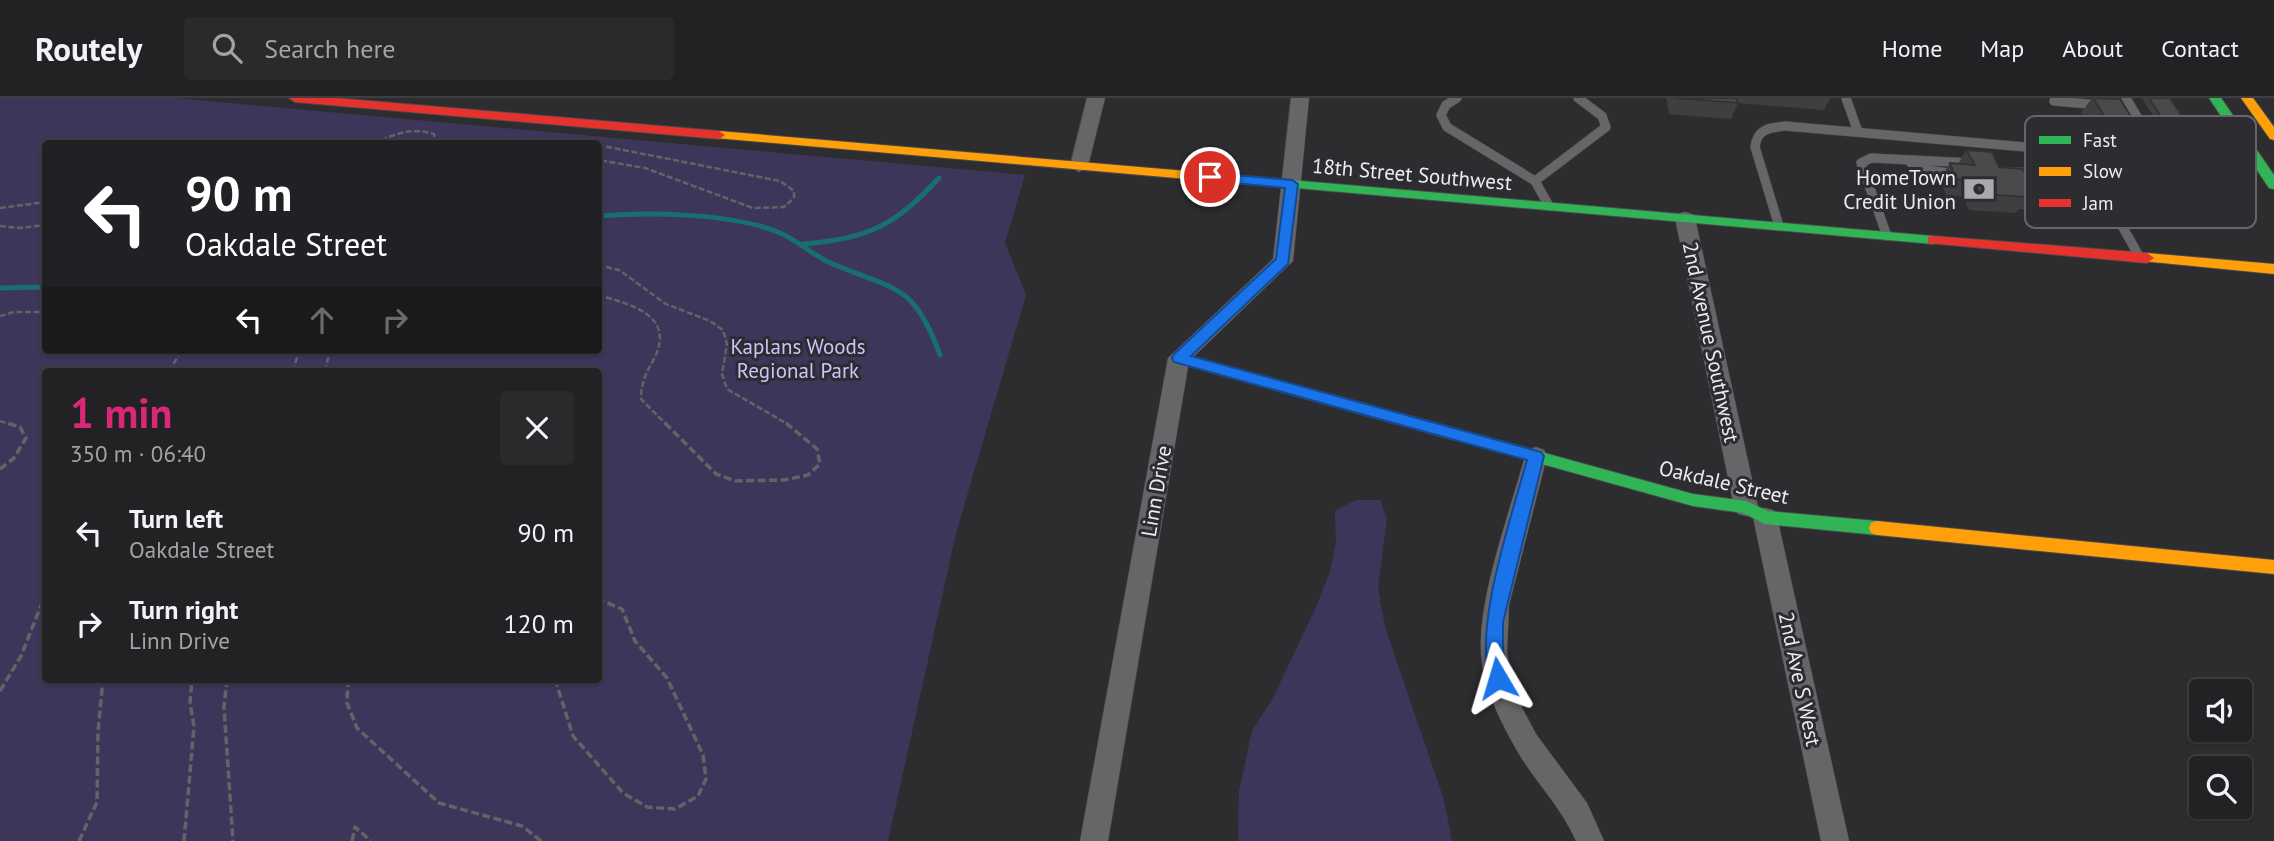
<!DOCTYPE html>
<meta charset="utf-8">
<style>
body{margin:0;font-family:"PT Sans",sans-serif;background:#2a2a2c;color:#f1f3f6;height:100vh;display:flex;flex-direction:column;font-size:26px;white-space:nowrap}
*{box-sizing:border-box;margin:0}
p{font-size:23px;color:#a2a4a6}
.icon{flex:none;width:38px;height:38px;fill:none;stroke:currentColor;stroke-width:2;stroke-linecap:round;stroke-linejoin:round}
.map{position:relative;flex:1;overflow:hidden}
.details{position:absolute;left:42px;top:270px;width:560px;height:315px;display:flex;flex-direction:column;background:#222224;border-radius:7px;box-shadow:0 2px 5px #0004,0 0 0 2px #3f3f41}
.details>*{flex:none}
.top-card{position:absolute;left:42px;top:42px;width:560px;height:214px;border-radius:7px;box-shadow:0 2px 5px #0004,0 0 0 2px #3f3f41;background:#202124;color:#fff;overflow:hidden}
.tools{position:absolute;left:2189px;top:581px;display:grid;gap:14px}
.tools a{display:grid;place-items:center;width:63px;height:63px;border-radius:7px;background:#222224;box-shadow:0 2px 5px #0004,0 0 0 2px #3f3f41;font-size:35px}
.pin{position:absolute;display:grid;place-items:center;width:60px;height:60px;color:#fff;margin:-30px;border:4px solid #fff;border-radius:50%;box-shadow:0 2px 7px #0007}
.me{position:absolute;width:77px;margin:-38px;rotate:353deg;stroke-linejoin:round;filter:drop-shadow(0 0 5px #0008)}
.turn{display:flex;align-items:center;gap:24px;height:147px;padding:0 28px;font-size:32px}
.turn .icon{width:91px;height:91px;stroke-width:2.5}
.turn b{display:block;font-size:49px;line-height:60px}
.lanes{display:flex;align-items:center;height:66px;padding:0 28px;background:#0003;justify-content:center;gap:35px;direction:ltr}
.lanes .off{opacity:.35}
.round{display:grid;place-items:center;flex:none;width:74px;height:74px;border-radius:7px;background:#2a2a2c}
.overview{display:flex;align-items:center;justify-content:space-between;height:119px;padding:0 28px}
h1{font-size:42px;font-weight:800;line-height:52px;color:#db2777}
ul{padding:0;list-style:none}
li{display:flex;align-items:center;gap:21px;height:91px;padding:0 28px}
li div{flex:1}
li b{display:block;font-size:26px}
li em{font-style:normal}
header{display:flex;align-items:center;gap:42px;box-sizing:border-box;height:98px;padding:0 35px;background:#222224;border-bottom:2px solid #3f3f41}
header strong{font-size:33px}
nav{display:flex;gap:38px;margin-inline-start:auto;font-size:24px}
.search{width:490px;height:63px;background:#2a2a2c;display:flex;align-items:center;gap:18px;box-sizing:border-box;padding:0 24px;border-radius:7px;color:#a2a4a6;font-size:26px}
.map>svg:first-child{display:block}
.green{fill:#3e365a;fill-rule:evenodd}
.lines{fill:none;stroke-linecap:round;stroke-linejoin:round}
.stream{stroke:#176f70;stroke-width:5}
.lane-casing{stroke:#49494b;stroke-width:10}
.street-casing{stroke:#49494b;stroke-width:1}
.fast-casing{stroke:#49494b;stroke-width:2}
.slow-casing{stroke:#49494b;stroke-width:2}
.jam-casing{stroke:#49494b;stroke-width:2}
.path-far1{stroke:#636365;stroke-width:2.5;stroke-dasharray:6 2.5;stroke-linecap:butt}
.path{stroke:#636365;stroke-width:3.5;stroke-dasharray:8 3.5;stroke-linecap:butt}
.lane{stroke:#666568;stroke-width:9}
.street{fill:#666568;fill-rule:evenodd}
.fast{fill:#30b455;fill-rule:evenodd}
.slow{fill:#ff9f0a;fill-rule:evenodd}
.jam{fill:#e5322d;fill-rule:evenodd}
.wall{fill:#403f40}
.building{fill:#4a494b;stroke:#343334;stroke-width:2}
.route{fill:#1a73e8;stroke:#114b97;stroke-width:2}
.labels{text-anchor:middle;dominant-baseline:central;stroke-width:6;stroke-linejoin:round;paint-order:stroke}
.street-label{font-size:21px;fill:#edecf0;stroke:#2c2c31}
.poi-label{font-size:21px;fill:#edecf0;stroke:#2c2c31;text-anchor:end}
.park-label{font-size:21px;fill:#cec3fc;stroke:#2c2c31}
.key{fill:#2c2c31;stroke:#66666a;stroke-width:2}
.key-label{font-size:19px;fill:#edecf0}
</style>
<header>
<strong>Routely</strong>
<div class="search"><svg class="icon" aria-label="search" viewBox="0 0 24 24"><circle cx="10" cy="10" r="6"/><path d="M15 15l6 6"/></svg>Search here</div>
<nav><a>Home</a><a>Map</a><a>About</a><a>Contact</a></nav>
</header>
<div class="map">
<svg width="2274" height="743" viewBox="0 0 2274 743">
<rect width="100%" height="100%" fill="#2d2d30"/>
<!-- green -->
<g class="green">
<path d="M0 0H174L1025 77 1005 145 1026 197 956 435 888 743H0ZM46 46H598V252H46ZM598 273V581H46V273Z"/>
<path d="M1356 402H1380L1387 420 1378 491 1385 529 1444 702 1452 743H1238L1239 693 1252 633 1273 600 1316 509 1330 474 1336 443 1335 413Z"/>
</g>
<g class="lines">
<!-- stream -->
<g class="stream">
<path d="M425 46 427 44"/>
<path d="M598 118C649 114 730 115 778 134 798 142 813 158 833 166 896 193 914 185 940 257"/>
<path d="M804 146C870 140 894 128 939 80"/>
<path d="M0 190 46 189"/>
</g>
<defs>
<g id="lane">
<path d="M1457 0 1446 7 1441 17 1447 29 1535 83 1549 108"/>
<path d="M1846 0 1858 34"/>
<path d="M2054 3 2100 7"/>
<path d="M2081 54 2140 160"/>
<path d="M1911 65 1934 73 1957 76"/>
<path d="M2013 74 2094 77"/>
<path d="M1535 83 1606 29 1602 18 1578 0"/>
<path d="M1779 128 1755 49C1757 31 1769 30 1785 28L2162 61 2126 0"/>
<path d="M1887 138 1861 65 1871 60 1973 65"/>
</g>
<g id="street">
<path d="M1087 0H1105L1088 68 1079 74 1070 68Z"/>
<path d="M1291 0H1309L1293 163 1189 263 1108 743H1080L1168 260 1273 161Z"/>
<path d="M1685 114 1692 116 1695 120 1758 409 1754 416 1746 418 1738 416 1734 409 1675 120 1678 116Z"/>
<path d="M1536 349 1544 352 1547 358 1509 507 1507 554 1511 580 1521 608 1536 636 1587 705 1604 743H1576C1561 708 1533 682 1515 649 1499 620 1483 589 1481 555 1478 499 1510 414 1525 358L1528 352Z"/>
<path d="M1765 410 1773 412 1777 419 1849 743H1821L1753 419 1757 412Z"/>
</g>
<g id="fast">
<path d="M2209 0H2221L2274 77V91L2269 90Z"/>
<path d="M1245 78 1933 138 1940 142 1933 146 1240 85 1239 82Z"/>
<path d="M1454 330 1693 396 1746 403 1768 413 1877 423 1883 425 1885 430 1883 435 1877 437 1765 426 1743 415 1693 408 1449 340 1446 336 1449 332Z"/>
</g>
<g id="slow">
<path d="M2241 0H2253L2274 29V42L2270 41Z"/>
<path d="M719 33 1245 78 1251 82 1245 86 715 40 713 37Z"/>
<path d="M2147 155 2274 166V176L2142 163 2140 160 2142 157Z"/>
<path d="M1179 255 1454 330 1462 336 1454 342 1174 264 1172 260 1174 256Z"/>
<path d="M1877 423 2274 462V476L1877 437 1871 435 1869 430 1871 425Z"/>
</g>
<g id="jam">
<path d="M289 0H336L719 33 725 37 719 41 295 4Z"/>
<path d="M1933 138 2147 155 2154 160 2147 165 1928 145V139Z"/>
</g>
</defs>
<!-- lane casing -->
<use href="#lane" class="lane-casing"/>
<!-- street casing -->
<use href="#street" class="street-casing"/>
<!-- fast casing -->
<use href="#fast" class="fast-casing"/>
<!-- slow casing -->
<use href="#slow" class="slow-casing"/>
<!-- jam casing -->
<use href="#jam" class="jam-casing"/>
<!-- path-far1 -->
<g class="path-far1">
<path d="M374 46C393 36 412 29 434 36L437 46"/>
<path d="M598 47 780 83 794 93V100L784 109 753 110 645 70 598 62"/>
<path d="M0 110 46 104"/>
<path d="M0 128 19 130 46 127"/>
<path d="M598 167 619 172 666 206 710 223 723 232 727 246 722 276 727 291 789 327"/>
<path d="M598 197C629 206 675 216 655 259 647 274 641 283 641 301L667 327"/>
<path d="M0 218 14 214H46"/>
<path d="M169 273 182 252"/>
<path d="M293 273 299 252"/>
<path d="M325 273 330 252"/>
<path d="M0 323 12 327"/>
</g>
<!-- path -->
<g class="path">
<path d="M665 325 716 376 735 383 784 382 808 377 820 366 817 351 786 325"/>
<path d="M0 371 14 360 26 340 20 329 7 325"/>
<path d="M227 581 224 609 233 743"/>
<path d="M348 581 347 605 357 630 439 705 522 728 541 743"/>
<path d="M555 581 573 638 623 695 647 709 675 711 698 698 706 681 703 657 667 580 635 543 622 511 598 501"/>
<path d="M0 593 21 558 46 495"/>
<path d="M79 743 97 704 98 634 103 581"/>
<path d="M184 743 194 628 190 605 192 581"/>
<path d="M352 743 355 729 371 743"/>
</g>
<!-- lane -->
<use href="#lane" class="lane"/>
<!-- street -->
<use href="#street" class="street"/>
<!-- fast -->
<use href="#fast" class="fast"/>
<!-- slow -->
<use href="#slow" class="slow"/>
<!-- jam -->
<use href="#jam" class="jam"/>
</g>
<!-- wall -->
<g class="wall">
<path d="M1666 0H1830L1824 12 1738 5 1731 21 1669 16Z"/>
<path d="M2092 0H2105L2140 33 2127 49 2100 47 2081 15Z"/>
<path d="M2142 0H2170L2208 58 2204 64 2181 62Z"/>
<path d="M1966 52 1999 69 2027 78 2043 96 2032 112 2019 111 2016 115 1969 112 1963 99 1946 97 1940 81 1950 65 1958 66Z"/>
</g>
<!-- building -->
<g class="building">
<path d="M1675 0H1736L1738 5Z"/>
<path d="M2093 0 2120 1 2140 33 2112 31Z"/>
<path d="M2149 0H2170L2208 58 2186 57Z"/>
<path d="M1966 52 1992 54 1999 69 2023 71 2027 78H2034L2043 96 2026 95 2027 99 1980 96 1973 83 1956 81 1950 65 1975 67Z"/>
</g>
<!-- route -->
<path class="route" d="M1210 75 1292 82 1298 86 1288 166 1191 258 1541 354 1544 358 1503 524V554L1507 580 1505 585 1498 588 1492 585C1470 538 1513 414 1527 362L1174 264 1172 260 1174 256 1276 161 1285 90 1205 82 1204 79Z"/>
<!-- icons -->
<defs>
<symbol id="bank-bare" viewBox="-9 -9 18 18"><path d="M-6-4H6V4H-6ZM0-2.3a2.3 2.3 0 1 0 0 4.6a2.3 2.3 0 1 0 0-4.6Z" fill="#aaa9ad" stroke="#2c2c31" stroke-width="2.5" paint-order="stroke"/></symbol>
</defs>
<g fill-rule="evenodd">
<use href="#bank-bare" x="1957" y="69" width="44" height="44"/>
</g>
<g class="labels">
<!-- street labels -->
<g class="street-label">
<text transform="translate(1412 76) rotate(5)">18th Street Southwest</text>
<text transform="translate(1711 244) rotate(78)">2nd Avenue Southwest</text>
<text transform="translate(1724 384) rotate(13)">Oakdale Street</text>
<text transform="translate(1156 393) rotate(-80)">Linn Drive</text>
<text transform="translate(1800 581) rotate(78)">2nd Ave S West</text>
</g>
<!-- poi labels -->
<g class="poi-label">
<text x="1956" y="79">HomeTown<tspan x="1956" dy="24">Credit Union</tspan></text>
</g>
<!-- park labels -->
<g class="park-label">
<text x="798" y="248">Kaplans Woods<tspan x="798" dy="24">Regional Park</tspan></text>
</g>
</g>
<!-- legend -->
<rect x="2025" y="18" width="231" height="112" rx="10" class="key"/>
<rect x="2039" y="38" width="32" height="8" fill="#30b455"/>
<rect x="2039" y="69" width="32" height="9" fill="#ff9f0a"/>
<rect x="2039" y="101" width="32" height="8" fill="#e5322d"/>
<g class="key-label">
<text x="2083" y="49">Fast</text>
<text x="2083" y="80">Slow</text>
<text x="2083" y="112">Jam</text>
</g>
</svg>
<div class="tools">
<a><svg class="icon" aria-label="sound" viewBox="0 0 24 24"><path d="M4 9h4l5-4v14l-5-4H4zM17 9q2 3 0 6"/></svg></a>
<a><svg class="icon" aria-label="search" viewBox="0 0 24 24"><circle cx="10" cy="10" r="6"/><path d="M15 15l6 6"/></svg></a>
</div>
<div class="pin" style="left:1210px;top:79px;background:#d93025"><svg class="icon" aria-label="arrive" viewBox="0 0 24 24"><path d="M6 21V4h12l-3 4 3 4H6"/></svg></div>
<svg class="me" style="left:1498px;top:580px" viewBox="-20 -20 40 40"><path d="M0-17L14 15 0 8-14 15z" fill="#1a73e8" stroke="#fff" stroke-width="4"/></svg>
<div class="top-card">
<div class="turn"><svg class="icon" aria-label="left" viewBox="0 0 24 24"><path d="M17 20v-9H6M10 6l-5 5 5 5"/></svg><div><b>90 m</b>Oakdale Street</div></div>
<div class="lanes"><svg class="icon" aria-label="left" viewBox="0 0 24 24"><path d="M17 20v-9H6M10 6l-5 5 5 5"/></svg><svg class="icon off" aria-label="ahead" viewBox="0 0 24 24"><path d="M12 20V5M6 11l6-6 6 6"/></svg><svg class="icon off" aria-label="right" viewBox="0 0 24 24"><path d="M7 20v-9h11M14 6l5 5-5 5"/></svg></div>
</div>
<section class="details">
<div class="overview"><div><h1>1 min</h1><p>350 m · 06:40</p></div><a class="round"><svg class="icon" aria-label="close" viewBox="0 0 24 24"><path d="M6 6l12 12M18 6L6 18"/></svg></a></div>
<ul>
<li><svg class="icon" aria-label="left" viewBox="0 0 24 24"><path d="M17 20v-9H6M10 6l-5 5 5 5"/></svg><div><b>Turn left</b><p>Oakdale Street</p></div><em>90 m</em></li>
<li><svg class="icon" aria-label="right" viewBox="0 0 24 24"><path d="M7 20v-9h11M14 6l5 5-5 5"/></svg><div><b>Turn right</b><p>Linn Drive</p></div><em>120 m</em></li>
</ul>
</section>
</div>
